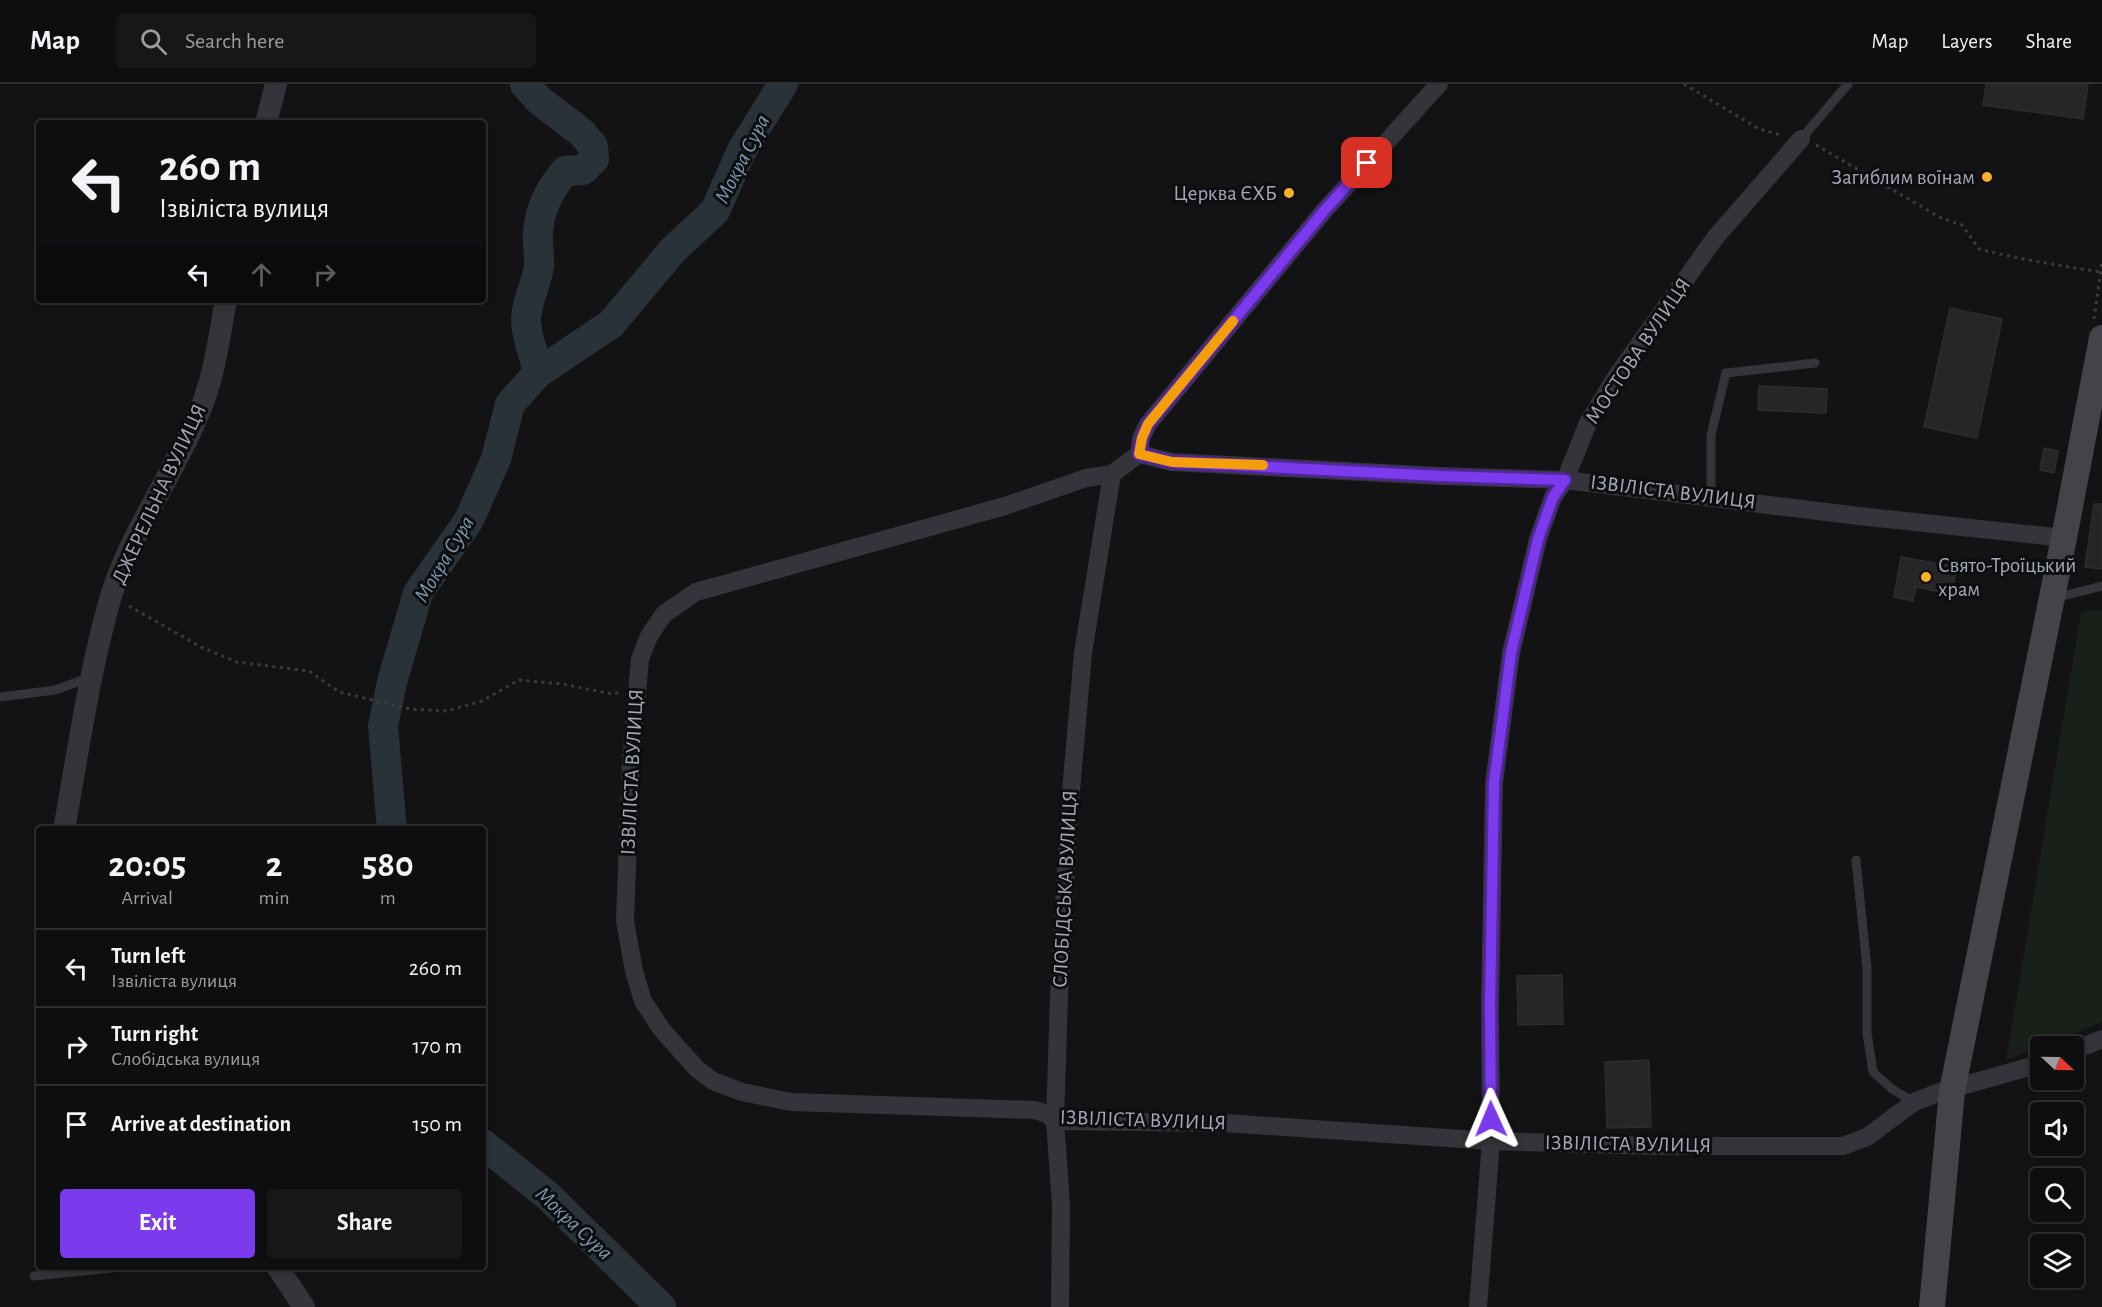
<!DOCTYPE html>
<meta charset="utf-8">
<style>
body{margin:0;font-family:"Alegreya Sans",sans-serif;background:#171719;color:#f1f3f6;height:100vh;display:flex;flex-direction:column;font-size:22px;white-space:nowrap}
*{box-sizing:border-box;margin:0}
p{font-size:20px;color:#9b9c9f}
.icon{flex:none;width:33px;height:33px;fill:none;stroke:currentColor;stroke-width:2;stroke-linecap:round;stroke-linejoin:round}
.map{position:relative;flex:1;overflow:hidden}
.details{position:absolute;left:36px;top:742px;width:450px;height:444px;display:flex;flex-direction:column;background:#0e0e10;border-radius:6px;box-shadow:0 3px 9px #0003,0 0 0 2px #2e2e30}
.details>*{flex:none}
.hud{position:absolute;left:36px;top:36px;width:450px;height:183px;border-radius:6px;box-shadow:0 3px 9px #0003,0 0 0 2px #2e2e30;background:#0e0e10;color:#f1f3f6;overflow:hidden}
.needle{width:39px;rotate:112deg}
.fabs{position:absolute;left:2030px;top:952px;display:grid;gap:12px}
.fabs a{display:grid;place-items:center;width:54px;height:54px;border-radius:6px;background:#0e0e10;box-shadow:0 3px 9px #0003,0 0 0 2px #2e2e30;font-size:30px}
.pin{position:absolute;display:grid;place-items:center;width:51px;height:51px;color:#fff;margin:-26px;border-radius:12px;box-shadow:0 3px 9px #0006}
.me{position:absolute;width:66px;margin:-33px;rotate:359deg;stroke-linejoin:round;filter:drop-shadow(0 0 4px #0008)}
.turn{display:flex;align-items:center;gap:21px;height:126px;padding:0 24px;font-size:27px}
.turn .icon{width:78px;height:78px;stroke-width:2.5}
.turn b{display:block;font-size:42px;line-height:51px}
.lanes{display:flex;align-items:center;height:57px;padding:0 24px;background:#0003;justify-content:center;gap:30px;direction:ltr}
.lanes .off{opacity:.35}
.eta{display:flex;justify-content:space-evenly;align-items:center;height:102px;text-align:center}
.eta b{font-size:36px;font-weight:700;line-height:42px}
.primary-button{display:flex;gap:12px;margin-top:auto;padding:12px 24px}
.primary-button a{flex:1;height:69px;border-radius:6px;background:#7c3aed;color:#fff;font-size:24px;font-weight:700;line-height:69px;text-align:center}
.primary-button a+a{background:#171719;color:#f1f3f6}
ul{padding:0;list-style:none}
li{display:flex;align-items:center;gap:18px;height:78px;padding:0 24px;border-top:2px solid #2e2e30}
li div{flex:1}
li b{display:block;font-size:22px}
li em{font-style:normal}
header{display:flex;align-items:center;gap:36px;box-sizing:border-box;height:84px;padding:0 30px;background:#0e0e10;border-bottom:2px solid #2e2e30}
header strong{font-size:28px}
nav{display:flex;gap:33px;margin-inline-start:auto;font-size:21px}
.search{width:420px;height:54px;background:#171719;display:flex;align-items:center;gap:15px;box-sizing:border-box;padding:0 21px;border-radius:6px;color:#9b9c9f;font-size:22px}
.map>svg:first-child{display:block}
.green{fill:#19201a}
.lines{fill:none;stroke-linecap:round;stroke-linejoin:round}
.river{stroke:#293239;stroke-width:30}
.building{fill:#262629;stroke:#2d2d31;stroke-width:1.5}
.path{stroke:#3a3c41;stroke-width:3;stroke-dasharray:3 4.5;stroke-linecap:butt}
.service{stroke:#34353a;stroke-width:9}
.minor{stroke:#34353a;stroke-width:18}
.tertiary{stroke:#34353a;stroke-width:22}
.secondary{stroke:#42444a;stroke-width:26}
.route-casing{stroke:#51269a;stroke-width:15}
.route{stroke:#7c3aed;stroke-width:10}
.slow{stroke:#f59e0b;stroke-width:10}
.poi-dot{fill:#f8b027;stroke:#0e0e10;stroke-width:2}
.labels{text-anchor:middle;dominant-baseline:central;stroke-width:6;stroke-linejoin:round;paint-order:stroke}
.poi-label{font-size:21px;fill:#a4a9b6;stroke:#0e0e10;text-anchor:end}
.street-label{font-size:21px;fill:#a4a9b6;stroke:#0e0e10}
.water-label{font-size:22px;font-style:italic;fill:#7998b2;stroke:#0e0e10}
</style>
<header>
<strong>Map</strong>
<div class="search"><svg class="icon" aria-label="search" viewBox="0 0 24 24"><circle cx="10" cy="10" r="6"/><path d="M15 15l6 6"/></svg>Search here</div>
<nav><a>Map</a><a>Layers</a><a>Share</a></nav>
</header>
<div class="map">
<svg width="2102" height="1223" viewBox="0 0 2102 1223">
<rect width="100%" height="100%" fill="#131315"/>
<!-- green -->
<path class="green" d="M2102 526V938L2006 976 2081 528Z"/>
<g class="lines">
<!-- river -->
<g class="river">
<path d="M525 0 539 16 582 49 593 62 594 75 583 86 565 87C550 105 539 125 538 149 537 160 540 171 539 182 537 200 526 217 526 236 526 254 535 271 538 289"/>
<path d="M392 746 383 642 392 598 418 509 469 436 496 375 510 320 538 289 611 240 673 166 715 127 742 66 783 0"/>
<path d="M483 1060 548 1112 661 1223"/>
</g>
</g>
<!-- building -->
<g class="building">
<path d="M1986 0H2088L2083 35 1983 21Z"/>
<path d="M1950 224 2002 235 1977 354 1924 343Z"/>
<path d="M1759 302 1827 305 1826 329 1758 326Z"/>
<path d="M2044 364 2058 367 2054 389 2040 386Z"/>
<path d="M2094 420H2102V485L2085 483Z"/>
<path d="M1901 473 1957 483 1951 510 1916 503 1913 517 1894 513Z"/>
<path d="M1562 891 1563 940 1518 941 1517 892Z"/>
<path d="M1649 976 1651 1043 1607 1044 1605 978Z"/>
</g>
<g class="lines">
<!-- path -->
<g class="path">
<path d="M1684 0 1759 45 1781 51"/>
<path d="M1816 61 1941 134 1962 141 1979 165C2019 175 2060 182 2101 188"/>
<path d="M2094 235 2102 177"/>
<path d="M129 522 201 563 237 578 309 587 339 608 411 625 447 627 482 617 519 596 562 600 612 610 622 608"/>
</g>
<!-- service -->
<g class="service">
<path d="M1801 55 1848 0"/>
<path d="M1711 412V351L1726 289 1815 279"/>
<path d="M2055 514 2102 502"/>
<path d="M0 613 55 606 88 594"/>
<path d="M1856 776 1867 884V949L1873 988 1892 1005 1914 1018"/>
<path d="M34 1192 112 1184"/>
</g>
<!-- minor -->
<g class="minor">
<path d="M1139 370 1141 354 1148 340 1324 127 1439 0"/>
<path d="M2073 967 2102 955"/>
<path d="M2040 980 1940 1008 1914 1018 1867 1053 1843 1062H1653L1491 1057 1225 1039 1055 1037 1047 1030 1035 1026 791 1018 742 1008 713 997 697 985 662 946 643 917 634 887 625 837 631 675 640 575 649 552 664 530 696 508 1005 422 1086 394 1112 390 1139 370 1172 378 1440 392 1565 396 1859 432 2064 454"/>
<path d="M1060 1223 1061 1121 1055 1037 1059 912 1069 730 1083 569 1112 390"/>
<path d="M1478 1223 1491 1057 1490 922 1494 699 1511 569 1538 455 1553 413 1565 396 1588 339 1616 293 1715 154 1801 55"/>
</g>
<!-- tertiary -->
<g class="tertiary">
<path d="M266 39 276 0"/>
<path d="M64 746C78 668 89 588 111 512 131 448 172 393 198 331 214 296 219 254 226 216"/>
<path d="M278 1184 304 1223"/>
</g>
<!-- secondary -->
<path class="secondary" d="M1932 1223 1952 1007 2064 454 2102 254"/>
</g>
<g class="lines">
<defs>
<path id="route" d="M1367 79 1324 127 1148 340 1142 354 1139 370 1172 378 1440 392 1565 396 1553 413 1538 455 1511 569 1494 699 1490 922 1491 1035"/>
</defs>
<!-- route casing -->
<use href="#route" class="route-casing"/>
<!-- route -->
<use href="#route" class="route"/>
<!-- slow -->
<path class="slow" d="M1233 237 1148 340 1142 354 1139 370 1172 378 1263 381"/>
</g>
<!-- markers -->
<g class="poi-dot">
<circle cx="1987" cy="93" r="6"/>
<circle cx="1289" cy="109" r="6"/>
<circle cx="1926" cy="493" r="6"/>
</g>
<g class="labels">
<!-- poi labels -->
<g class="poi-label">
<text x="1975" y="93">Загиблим воїнам</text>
<text x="1277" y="109">Церква ЄХБ</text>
<text x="1938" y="481" text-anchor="start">Свято-Троїцький<tspan x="1938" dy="24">храм</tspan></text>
</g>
<!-- street labels -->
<g class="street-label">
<text transform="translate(1638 267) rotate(-56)">МОСТОВА ВУЛИЦЯ</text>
<text transform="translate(1673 408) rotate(7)">ІЗВІЛІСТА ВУЛИЦЯ</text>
<text transform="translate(159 410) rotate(-65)">ДЖЕРЕЛЬНА ВУЛИЦЯ</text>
<text transform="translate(632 688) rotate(-87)">ІЗВІЛІСТА ВУЛИЦЯ</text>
<text transform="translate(1065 805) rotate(-87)">СЛОБІДСЬКА ВУЛИЦЯ</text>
<text transform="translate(1143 1036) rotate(2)">ІЗВІЛІСТА ВУЛИЦЯ</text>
<text transform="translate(1628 1060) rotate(1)">ІЗВІЛІСТА ВУЛИЦЯ</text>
</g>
<!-- water labels -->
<g class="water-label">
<text transform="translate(742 75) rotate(-63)">Мокра Сура</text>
<text transform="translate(444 475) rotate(-59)">Мокра Сура</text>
<text transform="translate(574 1139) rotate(43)">Мокра Сура</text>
</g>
</g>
</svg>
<div class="fabs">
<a><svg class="needle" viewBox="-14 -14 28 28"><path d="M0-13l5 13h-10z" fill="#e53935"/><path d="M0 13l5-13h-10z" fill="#9b9c9f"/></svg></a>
<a><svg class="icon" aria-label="sound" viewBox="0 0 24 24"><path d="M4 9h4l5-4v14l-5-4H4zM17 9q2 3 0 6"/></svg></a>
<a><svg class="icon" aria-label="search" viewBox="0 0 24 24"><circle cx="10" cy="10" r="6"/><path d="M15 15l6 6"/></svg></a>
<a><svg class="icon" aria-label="layers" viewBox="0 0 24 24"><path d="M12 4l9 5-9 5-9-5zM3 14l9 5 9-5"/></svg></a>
</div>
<div class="pin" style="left:1367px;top:79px;background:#d93025"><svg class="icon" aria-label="arrive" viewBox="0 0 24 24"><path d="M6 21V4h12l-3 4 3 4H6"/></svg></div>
<svg class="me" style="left:1491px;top:1035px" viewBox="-20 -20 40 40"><path d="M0-17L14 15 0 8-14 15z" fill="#7c3aed" stroke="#fff" stroke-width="4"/></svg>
<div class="hud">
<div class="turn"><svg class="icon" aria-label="left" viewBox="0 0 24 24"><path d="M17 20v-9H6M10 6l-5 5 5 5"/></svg><div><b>260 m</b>Ізвіліста вулиця</div></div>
<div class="lanes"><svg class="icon" aria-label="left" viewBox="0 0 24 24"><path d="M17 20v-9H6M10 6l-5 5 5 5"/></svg><svg class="icon off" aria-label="ahead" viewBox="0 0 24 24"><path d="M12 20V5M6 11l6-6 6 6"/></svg><svg class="icon off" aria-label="right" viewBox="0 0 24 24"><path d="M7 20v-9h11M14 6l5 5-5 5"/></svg></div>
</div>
<section class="details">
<div class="eta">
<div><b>20:05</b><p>Arrival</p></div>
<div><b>2</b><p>min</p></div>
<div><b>580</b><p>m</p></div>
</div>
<ul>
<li><svg class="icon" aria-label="left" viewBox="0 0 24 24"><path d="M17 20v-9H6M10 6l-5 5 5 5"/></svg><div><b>Turn left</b><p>Ізвіліста вулиця</p></div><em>260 m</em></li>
<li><svg class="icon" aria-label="right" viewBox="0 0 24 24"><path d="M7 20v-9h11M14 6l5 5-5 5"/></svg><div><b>Turn right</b><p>Слобідська вулиця</p></div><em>170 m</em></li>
<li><svg class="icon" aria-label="arrive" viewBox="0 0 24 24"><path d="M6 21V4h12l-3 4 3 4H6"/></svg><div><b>Arrive at destination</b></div><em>150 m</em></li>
</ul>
<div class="primary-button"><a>Exit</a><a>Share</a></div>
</section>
</div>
